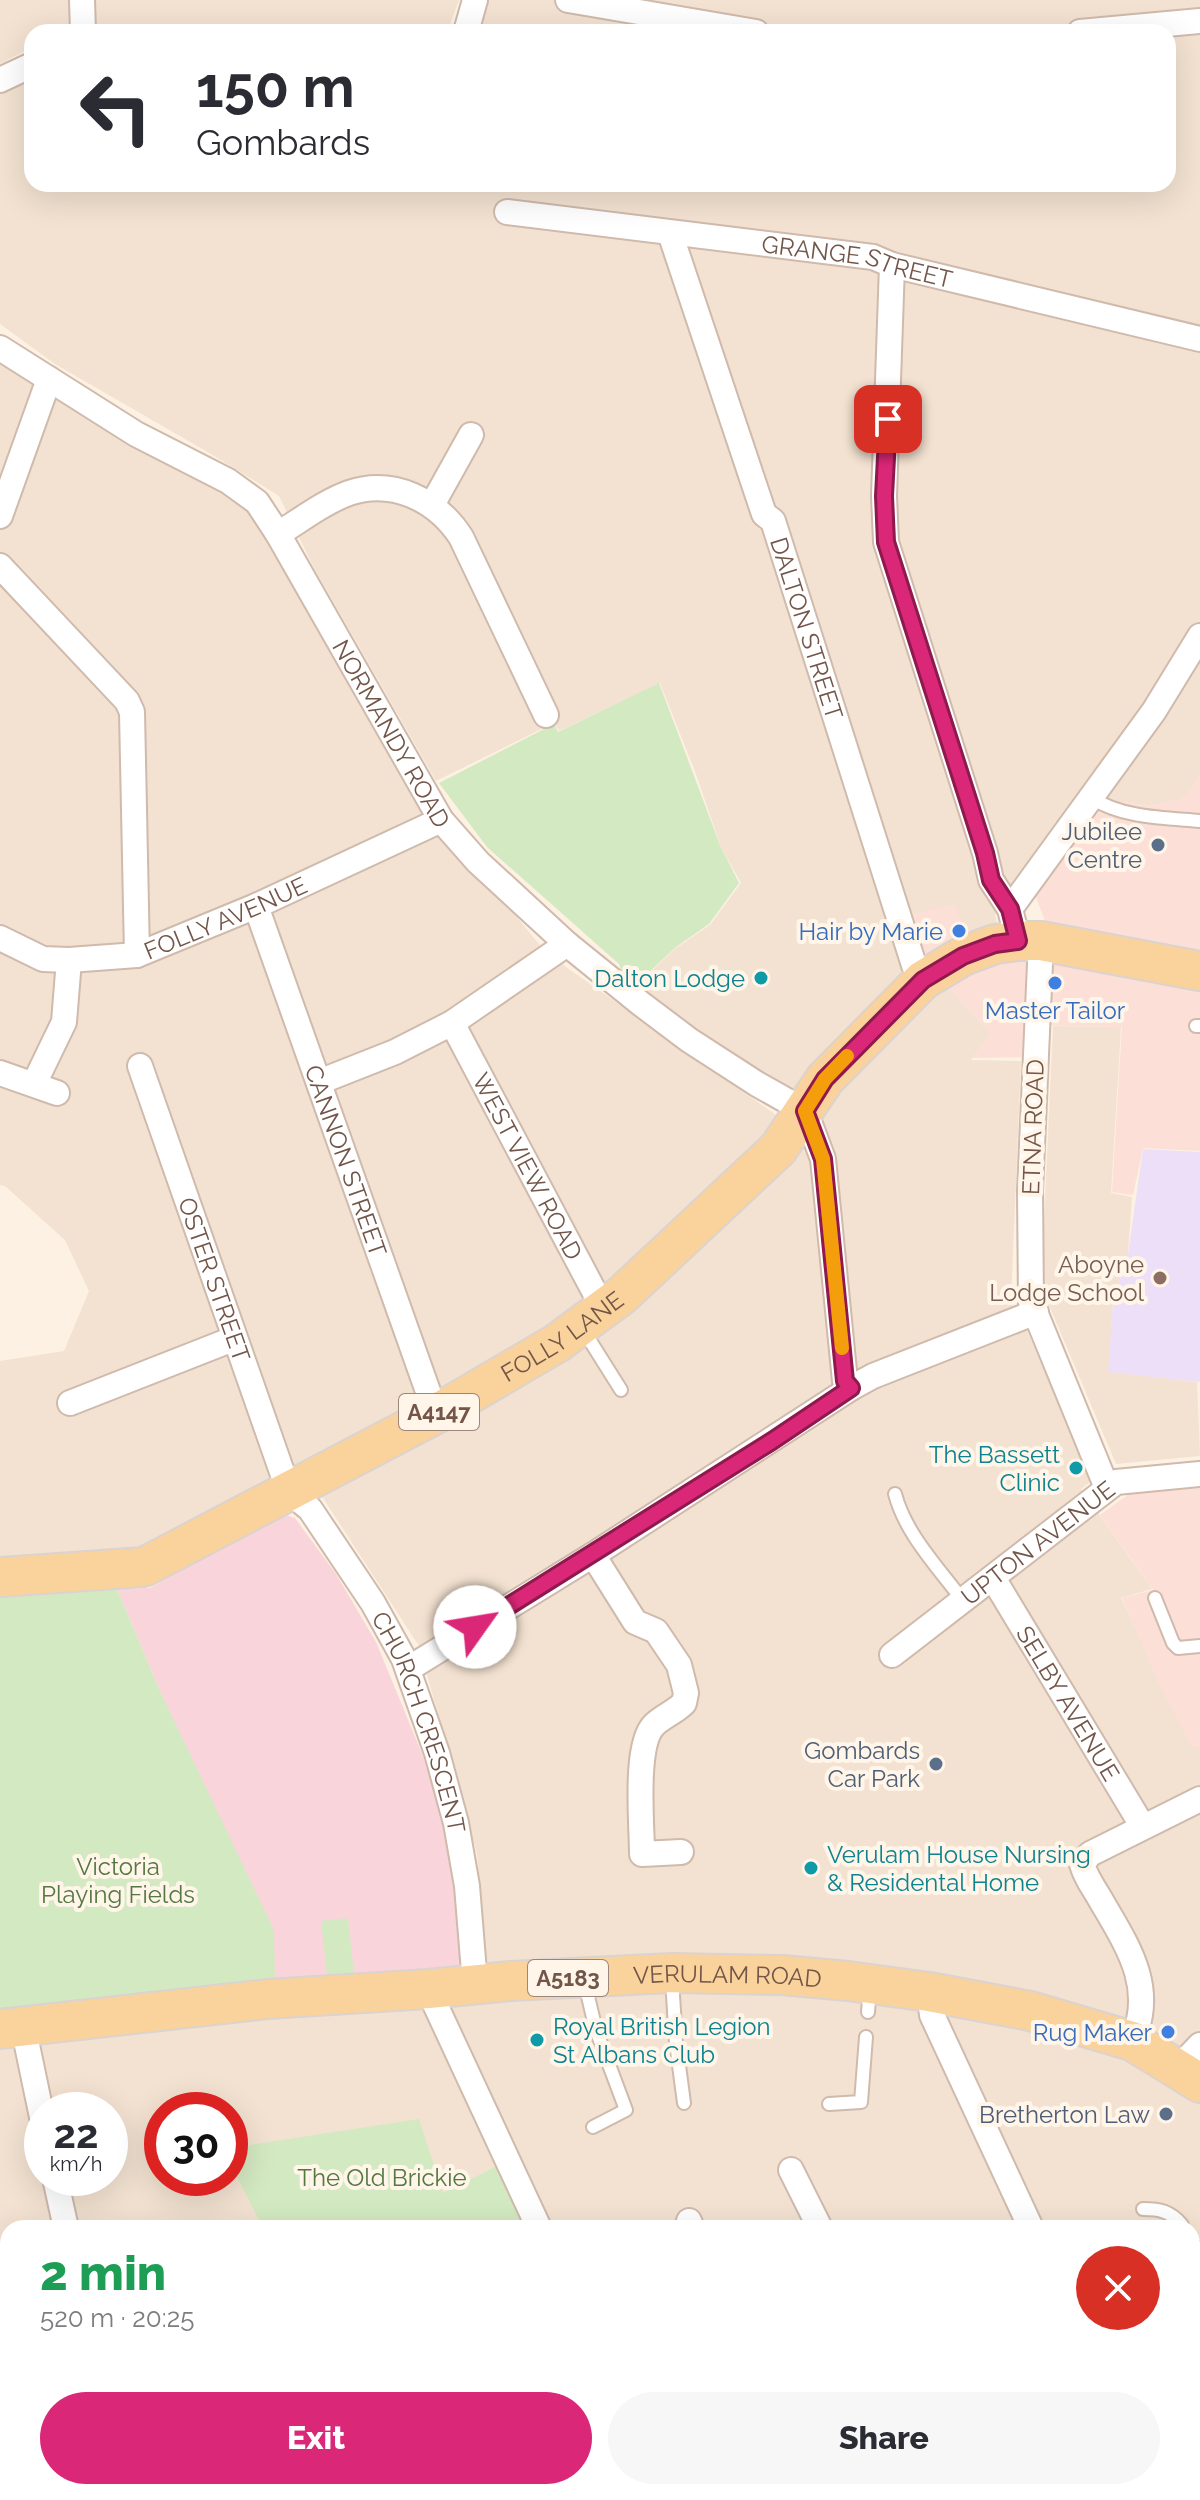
<!DOCTYPE html>
<meta charset="utf-8">
<style>
body{margin:0;font-family:Raleway,sans-serif;background:#f7f7f7;color:#2b2b33;height:100vh;display:flex;flex-direction:column;font-size:30px;white-space:nowrap}
*{box-sizing:border-box;margin:0}
p{font-size:26px;color:#7c7c81}
.icon{flex:none;width:44px;height:44px;fill:none;stroke:currentColor;stroke-width:2;stroke-linecap:round;stroke-linejoin:round}
.map{position:relative;flex:1;overflow:hidden}
.panel{position:absolute;left:0px;top:2220px;width:1200px;height:280px;display:flex;flex-direction:column;background:#fff;border-radius:24px 24px 0 0;box-shadow:0 8px 32px #0002}
.panel>*{flex:none}
.top-card{position:absolute;left:24px;top:24px;width:1152px;height:168px;border-radius:24px;box-shadow:0 8px 32px #0002;background:#fff;color:#2b2b33;overflow:hidden}
.speed{position:absolute;left:24px;top:2092px;display:flex;gap:16px;font-size:40px;font-weight:700;text-align:center}
.speed>*{display:grid;place-content:center;width:104px;height:104px;border-radius:50%;background:#fff;box-shadow:0 8px 32px #0002;line-height:1}
.speed small{font-size:20px;font-weight:400}
.speed .limit{border:12px solid #d22;background:#fff;color:#111}
.pin{position:absolute;display:grid;place-items:center;width:68px;height:68px;color:#fff;margin:-34px;border-radius:16px;box-shadow:0 4px 12px #0006}
.me{position:absolute;width:88px;margin:-44px;rotate:58deg;stroke-linejoin:round;filter:drop-shadow(0 0 6px #0008)}
.turn{display:flex;align-items:center;gap:28px;height:168px;padding:0 40px;font-size:36px}
.turn .icon{width:104px;height:104px;stroke-width:2.5}
.turn b{display:block;font-size:56px;line-height:68px}
.round{display:grid;place-items:center;flex:none;width:84px;height:84px;border-radius:42px;background:#f7f7f7}
.overview{display:flex;align-items:center;justify-content:space-between;height:136px;padding:0 40px}
h1{font-size:48px;font-weight:800;line-height:60px;color:#1e9e55}
.primary-button{display:flex;gap:16px;margin-top:auto;padding:16px 40px}
.primary-button a{flex:1;height:92px;border-radius:48px;background:#db2777;color:#fff;font-size:32px;font-weight:800;line-height:92px;text-align:center}
.primary-button a+a{background:#f7f7f7;color:#2b2b33}
.map>svg:first-child{display:block}
.residential{fill:#f3e2d1;fill-rule:evenodd}
.commercial{fill:#fcdfd6}
.education{fill:#eedff8}
.medical{fill:#f9d5db}
.green{fill:#d3e9c1}
.lines{fill:none;stroke-linecap:round;stroke-linejoin:round}
.service-casing{stroke:#cfbaac;stroke-width:16}
.minor-casing{stroke:#cfbaac;stroke-width:28}
.primary-casing{stroke:#dbd3d0;stroke-width:42}
.service{stroke:#fff;stroke-width:12}
.minor{stroke:#fff;stroke-width:24}
.primary{stroke:#fad29b;stroke-width:38}
.route-casing{stroke:#8e194d;stroke-width:20}
.route{stroke:#db2777;stroke-width:14}
.slow{stroke:#f59e0b;stroke-width:14}
.service-dot{fill:#5c6f8a;stroke:#fff5e8;stroke-width:3}
.shop-dot{fill:#3f7fe0;stroke:#fff5e8;stroke-width:3}
.culture-dot{fill:#0f9aa8;stroke:#fff5e8;stroke-width:3}
.education-dot{fill:#8d6e63;stroke:#fff5e8;stroke-width:3}
.labels{text-anchor:middle;dominant-baseline:central;stroke-width:8;stroke-linejoin:round;paint-order:stroke}
.shield{fill:#fff5e8;stroke:#9d8679;stroke-width:2}
.shield-label{font-size:22px;font-weight:bold;fill:#735649}
.street-label{font-size:24px;fill:#735649;stroke:#fff5e8}
.service-label{font-size:24px;fill:#4e5e75;stroke:#fff5e8;text-anchor:end}
.shop-label{font-size:24px;fill:#366cbe;stroke:#fff5e8;text-anchor:end}
.culture-label{font-size:24px;fill:#0d838f;stroke:#fff5e8;text-anchor:end}
.education-label{font-size:24px;fill:#785e54;stroke:#fff5e8;text-anchor:end}
.park-label{font-size:24px;fill:#547842;stroke:#fff5e8}
</style>
<div class="map">
<svg width="1200" height="2500" viewBox="0 0 1200 2500">
<rect width="100%" height="100%" fill="#fcf1e2"/>
<!-- residential -->
<g class="residential">
<path d="M0 0H459L448 30 444 32H96L64 30 32 32V47L0 64Z"/>
<path d="M473 0H1200V774L1190 792 1178 800 1149 806 1118 801 1104 797 1089 786 995 915 999 930 911 978 795 1109 630 991 676 948 710 925 741 883 721 847 696 774 660 683 559 731 554 723 436 781 314 568 279 496 211 454 55 364 0 324V88L32 68V184H1168V32H465Z"/>
<path d="M0 356 192 470 255 513 438 820 538 943 566 967 779 1117 759 1148 615 1295 143 1565 0 1573V1361L64 1351 89 1291 65 1240 5 1186 0 1185Z"/>
<path d="M944 982 990 1033 971 1060 1021 1061 1011 1301 1028 1333 1082 1456 1090 1482 1081 1489 1152 1589 1121 1598 1192 1747 1200 1745V2068L1148 2037 585 1959 486 1963 477 1854 419 1646 319 1492 445 1419 833 1099 895 1031Z"/>
<path d="M1053 1026 1121 1027 1111 1193 1132 1197 1128 1254 1113 1301 1109 1371 1197 1382 1200 1456 1116 1464 1041 1286Z"/>
<path d="M593 1982 919 2002 1129 2052 1200 2099V2500H0V2035ZM42 2110H110V2178H42ZM162 2110H230V2178H162ZM8 2228H1192V2492H8Z"/>
</g>
<!-- commercial -->
<g class="commercial">
<path d="M1200 774V957L1047 926 1035 895 1104 797 1118 801 1149 806 1178 800 1190 792Z"/>
<path d="M955 904 969 943 924 961 908 915Z"/>
<path d="M1001 954 1200 975V1151L1143 1148 1133 1195 1112 1192 1122 1027 1030 1025 1028 1057 972 1058 990 1033 944 982Z"/>
<path d="M1200 1488V1745L1192 1748 1157 1680 1122 1598 1153 1590 1100 1515 1129 1494Z"/>
</g>
<!-- education -->
<path class="education" d="M1143 1149 1200 1152V1382L1108 1372 1113 1301 1128 1254Z"/>
<!-- medical -->
<path class="medical" d="M283 1514 295 1518 336 1574 376 1642 430 1773 444 1811 454 1869 462 1967 275 1981 160 1691 117 1589 150 1588Z"/>
<!-- green -->
<g class="green">
<path d="M659 683 720 845 739 883 709 924 676 947 629 991 619 964 487 847 439 783 554 724 558 732Z"/>
<path d="M0 1583 117 1589 160 1691 274 1930 275 1981 0 2013Z"/>
<path d="M348 1918 354 1973 327 1976 321 1921Z"/>
<path d="M419 2119 443 2193 499 2165 528 2228H263L230 2163V2148Z"/>
<path d="M349 2492H471L438 2500H351Z"/>
</g>
<g class="lines">
<defs>
<g id="service">
<path d="M1092 798C1122 818 1165 818 1200 821"/>
<path d="M1196 1026H1200"/>
<path d="M582 1328 621 1390"/>
<path d="M895 1494C906 1535 938 1567 963 1601"/>
<path d="M1155 1598 1173 1643 1178 1648 1200 1646"/>
<path d="M672 1979 676 2043 684 2103"/>
<path d="M585 1984 596 2030 626 2110 593 2127"/>
<path d="M868 2012 870 1987"/>
<path d="M829 2104 861 2102 866 2037"/>
<path d="M1143 2209C1160 2209 1170 2211 1182 2225"/>
</g>
<g id="minor">
<path d="M82 0 83 32"/>
<path d="M568 0 756 32"/>
<path d="M466 32 475 0"/>
<path d="M1080 32 1200 21"/>
<path d="M0 80 32 65"/>
<path id="s1" d="M507 212 873 257 892 265 1200 339"/>
<path id="s2" d="M670 233 764 514 773 521 914 965 923 980"/>
<path d="M892 265 884 496 886 542 985 853 991 880 1010 909 1018 941"/>
<path id="s3" d="M0 348 136 434 228 481 257 502 278 534 441 820 478 862 567 944 640 1003 689 1040 757 1084 805 1111 823 1159 845 1381 851 1388"/>
<path d="M432 505 471 435"/>
<path d="M0 516 49 379"/>
<path d="M278 534C301 520 324 502 349 493 393 478 437 500 461 537L546 715"/>
<path d="M0 566 127 701 132 712 137 955"/>
<path id="s4" d="M256 906 436 1414"/>
<path d="M1010 909 1154 711 1200 636"/>
<path id="s5" d="M0 938 43 959 69 960 137 955 256 906 441 820"/>
<path d="M1041 941 1030 1191 1031 1302 1107 1488"/>
<path id="s6" d="M452 1023 595 1293 605 1308"/>
<path id="s7" d="M140 1066 289 1492 310 1509 373 1603 404 1659 437 1753 456 1823 467 1886 475 1984"/>
<path d="M0 1073 57 1093"/>
<path d="M319 1082 395 1052 452 1023 567 944"/>
<path d="M34 1084 64 1022 69 960"/>
<path d="M70 1403 233 1339"/>
<path d="M593 1555 635 1622 656 1631 679 1665 686 1693 684 1703C675 1712 662 1717 654 1725 634 1745 642 1825 642 1854L681 1852"/>
<path id="s8" d="M993 1578 1143 1827"/>
<path id="s9" d="M892 1655 1116 1482 1200 1474"/>
<path d="M408 1669 593 1555 851 1388 873 1376 1036 1312"/>
<path d="M428 1989 539 2228"/>
<path d="M929 1992 932 2015 1031 2228"/>
<path d="M23 2026 42 2117"/>
<path d="M1132 2041C1157 1986 1126 1944 1099 1897 1093 1887 1085 1876 1082 1864L1090 1854 1200 1799"/>
<path d="M1178 2068 1200 2045"/>
<path d="M791 2170 820 2228"/>
<path d="M55 2178 66 2228"/>
<path d="M689 2221 692 2228"/>
<path d="M1192 2256 1200 2254"/>
<path d="M135 2492 138 2500"/>
<path d="M803 2492 805 2500"/>
<path d="M971 2492 974 2500"/>
<path d="M1140 2492 1143 2500"/>
<path d="M508 2500 538 2492"/>
<path d="M1035 2500 1056 2492"/>
</g>
<g id="primary">
<path id="s10" d="M0 1577 144 1567 436 1414 557 1343 622 1295 778 1149 825 1079 923 980 963 956 995 944 1018 941H1041L1200 971"/>
<path id="s11" d="M0 2029 268 1999 428 1989 511 1981 672 1973 782 1975 848 1981 929 1992 1030 2011 1132 2041 1200 2083"/>
</g>
</defs>
<!-- service casing -->
<use href="#service" class="service-casing"/>
<!-- minor casing -->
<use href="#minor" class="minor-casing"/>
<!-- primary casing -->
<use href="#primary" class="primary-casing"/>
<!-- service -->
<use href="#service" class="service"/>
<!-- minor -->
<use href="#minor" class="minor"/>
<!-- primary -->
<use href="#primary" class="primary"/>
</g>
<g class="lines">
<defs>
<path id="route" d="M475 1627 772 1441 851 1388 845 1381 823 1159 805 1111 825 1079 923 980 963 956 995 944 1018 941 1010 909 991 880 985 853 886 542 884 496 888 419"/>
</defs>
<!-- route casing -->
<use href="#route" class="route-casing"/>
<!-- route -->
<use href="#route" class="route"/>
<!-- slow -->
<path class="slow" d="M842 1348 823 1159 805 1111 825 1079 847 1056"/>
</g>
<!-- markers -->
<g class="service-dot">
<circle cx="1158" cy="845" r="8"/>
<circle cx="936" cy="1764" r="8"/>
<circle cx="1166" cy="2114" r="8"/>
</g>
<g class="shop-dot">
<circle cx="959" cy="931" r="8"/>
<circle cx="1055" cy="983" r="8"/>
<circle cx="1168" cy="2032" r="8"/>
</g>
<g class="culture-dot">
<circle cx="761" cy="978" r="8"/>
<circle cx="1076" cy="1468" r="8"/>
<circle cx="811" cy="1868" r="8"/>
<circle cx="537" cy="2040" r="8"/>
</g>
<circle class="education-dot" cx="1160" cy="1278" r="8"/>
<g class="labels">
<!-- shield labels -->
<g class="shield">
<rect x="399" y="1394" width="80" height="36" rx="6"/>
<rect x="528" y="1960" width="80" height="36" rx="6"/>
</g>
<g class="shield-label">
<text x="439" y="1412">A4147</text>
<text x="568" y="1978">A5183</text>
</g>
<!-- street labels -->
<g class="street-label">
<text stroke="none"><textPath href="#s1" startOffset="354">GRANGE STREET</textPath></text>
<text stroke="none"><textPath href="#s2" startOffset="420">DALTON STREET</textPath></text>
<text stroke="none"><textPath href="#s3" startOffset="568">NORMANDY ROAD</textPath></text>
<text stroke="none"><textPath href="#s5" startOffset="238">FOLLY AVENUE</textPath></text>
<text transform="translate(1033 1127) rotate(-88)">ETNA ROAD</text>
<text stroke="none"><textPath href="#s4" startOffset="270">CANNON STREET</textPath></text>
<text stroke="none"><textPath href="#s6" startOffset="162">WEST VIEW ROAD</textPath></text>
<text stroke="none"><textPath href="#s7" startOffset="226">OSTER STREET</textPath></text>
<text stroke="none"><textPath href="#s10" startOffset="622">FOLLY LANE</textPath></text>
<text stroke="none"><textPath href="#s9" startOffset="184">UPTON AVENUE</textPath></text>
<text stroke="none"><textPath href="#s8" startOffset="146">SELBY AVENUE</textPath></text>
<text stroke="none"><textPath href="#s7" startOffset="720">CHURCH CRESCENT</textPath></text>
<text stroke="none"><textPath href="#s11" startOffset="730">VERULAM ROAD</textPath></text>
</g>
<!-- service labels -->
<g class="service-label">
<text x="1142" y="831">Jubilee<tspan x="1142" dy="28">Centre</tspan></text>
<text x="920" y="1750">Gombards<tspan x="920" dy="28">Car Park</tspan></text>
<text x="1150" y="2114">Bretherton Law</text>
</g>
<!-- shop labels -->
<g class="shop-label">
<text x="943" y="931">Hair by Marie</text>
<text x="1055" y="1010" text-anchor="middle">Master Tailor</text>
<text x="1152" y="2032">Rug Maker</text>
</g>
<!-- culture labels -->
<g class="culture-label">
<text x="745" y="978">Dalton Lodge</text>
<text x="1060" y="1454">The Bassett<tspan x="1060" dy="28">Clinic</tspan></text>
<text x="827" y="1854" text-anchor="start">Verulam House Nursing<tspan x="827" dy="28">&amp; Residental Home</tspan></text>
<text x="553" y="2026" text-anchor="start">Royal British Legion<tspan x="553" dy="28">St Albans Club</tspan></text>
</g>
<!-- education labels -->
<g class="education-label">
<text x="1144" y="1264">Aboyne<tspan x="1144" dy="28">Lodge School</tspan></text>
</g>
<!-- park labels -->
<g class="park-label">
<text x="118" y="1866">Victoria<tspan x="118" dy="28">Playing Fields</tspan></text>
<text x="382" y="2177">The Old Brickie</text>
</g>
</g>
</svg>
<div class="speed"><div>22<small>km/h</small></div><div class="limit">30</div></div>
<div class="pin" style="left:888px;top:419px;background:#d93025"><svg class="icon" aria-label="arrive" viewBox="0 0 24 24"><path d="M6 21V4h12l-3 4 3 4H6"/></svg></div>
<svg class="me" style="left:475px;top:1627px" viewBox="-20 -20 40 40"><circle r="19" fill="#fff"/><path d="M0-13L10 11 0 6-10 11z" fill="#db2777"/></svg>
<div class="top-card">
<div class="turn"><svg class="icon" aria-label="left" viewBox="0 0 24 24"><path d="M17 20v-9H6M10 6l-5 5 5 5"/></svg><div><b>150 m</b>Gombards</div></div>
</div>
<section class="panel">
<div class="overview"><div><h1>2 min</h1><p>520 m · 20:25</p></div><a class="round" style="background:#d93025;color:#fff"><svg class="icon" aria-label="close" viewBox="0 0 24 24"><path d="M6 6l12 12M18 6L6 18"/></svg></a></div>
<div class="primary-button"><a>Exit</a><a>Share</a></div>
</section>
</div>
